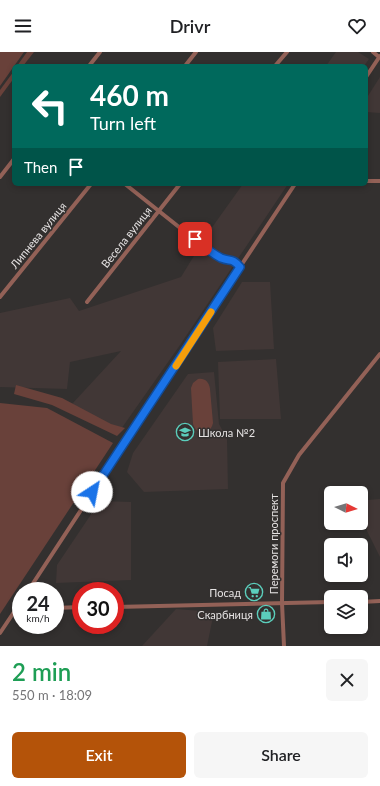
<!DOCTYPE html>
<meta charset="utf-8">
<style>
body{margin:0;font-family:Lato,sans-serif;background:#f6f6f6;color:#202124;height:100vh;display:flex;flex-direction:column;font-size:15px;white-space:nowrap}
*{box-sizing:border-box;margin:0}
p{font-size:13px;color:#757577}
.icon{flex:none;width:22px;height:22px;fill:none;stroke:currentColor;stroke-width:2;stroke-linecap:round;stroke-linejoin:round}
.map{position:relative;height:594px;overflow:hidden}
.drawer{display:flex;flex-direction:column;background:#fff;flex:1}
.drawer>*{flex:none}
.hud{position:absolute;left:12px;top:12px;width:356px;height:122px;border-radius:6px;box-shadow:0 2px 6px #0003;background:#00695c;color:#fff;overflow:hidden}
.needle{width:26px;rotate:95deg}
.controls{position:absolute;left:324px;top:434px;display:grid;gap:8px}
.controls a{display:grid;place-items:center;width:44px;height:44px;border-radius:6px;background:#fff;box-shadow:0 2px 6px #0003;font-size:20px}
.speed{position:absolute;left:12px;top:530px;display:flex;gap:8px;font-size:20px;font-weight:700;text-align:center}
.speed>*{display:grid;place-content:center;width:52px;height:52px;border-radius:50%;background:#fff;box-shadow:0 2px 6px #0003;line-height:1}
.speed small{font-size:10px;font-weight:400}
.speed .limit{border:6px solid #d22;background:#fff;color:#111}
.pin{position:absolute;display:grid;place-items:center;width:34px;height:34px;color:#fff;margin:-17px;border-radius:8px;box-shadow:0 2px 6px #0006}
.me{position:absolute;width:44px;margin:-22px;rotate:34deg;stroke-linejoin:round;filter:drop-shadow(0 0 3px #0008)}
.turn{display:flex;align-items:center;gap:14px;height:84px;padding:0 12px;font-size:18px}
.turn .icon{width:52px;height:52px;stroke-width:2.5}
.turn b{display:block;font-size:28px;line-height:34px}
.then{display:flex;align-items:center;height:38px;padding:0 12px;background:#0003;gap:8px;font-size:15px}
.round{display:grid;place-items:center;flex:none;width:42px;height:42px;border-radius:6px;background:#f6f6f6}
.headline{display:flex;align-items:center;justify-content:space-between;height:68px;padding:0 12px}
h1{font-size:24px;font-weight:600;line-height:30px;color:#1e9e55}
.button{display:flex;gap:8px;margin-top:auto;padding:8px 12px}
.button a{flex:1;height:46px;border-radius:6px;background:#b45309;color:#fff;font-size:16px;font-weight:600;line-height:46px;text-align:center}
.button a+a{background:#f6f6f6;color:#202124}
header{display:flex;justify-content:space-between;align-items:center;height:52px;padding:0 12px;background:#fff;font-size:18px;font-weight:600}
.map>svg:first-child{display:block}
.built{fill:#413736}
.green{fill:#69413a}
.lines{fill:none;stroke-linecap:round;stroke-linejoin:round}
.minor{stroke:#936157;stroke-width:4}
.route-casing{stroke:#114b97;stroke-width:10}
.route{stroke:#1a73e8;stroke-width:7}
.slow{stroke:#f59e0b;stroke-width:7}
.labels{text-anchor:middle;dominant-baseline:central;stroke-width:3;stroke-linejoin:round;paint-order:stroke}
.street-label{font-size:11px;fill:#e5e2e2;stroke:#33302f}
.poi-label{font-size:11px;fill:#e5e2e2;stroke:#33302f;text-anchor:end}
</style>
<header><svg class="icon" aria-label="menu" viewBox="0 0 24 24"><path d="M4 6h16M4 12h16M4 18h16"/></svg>Drivr<svg class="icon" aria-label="heart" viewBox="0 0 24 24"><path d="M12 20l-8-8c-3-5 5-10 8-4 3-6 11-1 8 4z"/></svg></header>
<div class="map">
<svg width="380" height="594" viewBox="0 0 380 594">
<rect width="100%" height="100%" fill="#33302f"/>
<!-- built -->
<g class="built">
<path d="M336 0H358L369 7 364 14H326Z"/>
<path d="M380 25V61L366 60V47Z"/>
<path d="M243 132H288L180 293 119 380 72 352 121 299 70 310 67 337 0 335V261L70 246 79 259 181 225 208 181Z"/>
<path d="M242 230H270L274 297 216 299 213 276Z"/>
<path d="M276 307 281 367H220L218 310Z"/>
<path d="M214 320 219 372 227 387 228 437 144 440 127 420 133 401 188 322Z"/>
<path d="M380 447V505L367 479 368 448Z"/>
<path d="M100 449 131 450V528L56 531 57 513Z"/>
<path d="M176 557 214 560 207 594H142Z"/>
</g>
<!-- green -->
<g class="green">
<path d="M0 0H24L0 34Z"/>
<path d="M27 0H34L23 14H17Z"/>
<path d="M14 19V26L0 45V38Z"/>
<path d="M198 327C205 326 209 330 210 337L213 371C210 384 197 384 193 372L191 336 193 331Z"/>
<path d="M16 333 62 346 111 372 125 376 117 384 52 353 14 342Z"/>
<path d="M0 351 47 356 113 391 0 562Z"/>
</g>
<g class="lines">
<!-- minor -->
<g class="minor">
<path d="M373 0 379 5"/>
<path d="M89 14 100 0"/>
<path d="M185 14 196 0"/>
<path d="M275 14 287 0"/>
<path d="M366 25 380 4"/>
<path d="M0 125 14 107"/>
<path d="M366 129H380"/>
<path d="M125 132 209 199 222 206 234 208 240 215"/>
<path d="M0 245 91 132"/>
<path d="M87 250 180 132"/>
<path d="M28 539 240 215 295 132"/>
<path d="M21 549 16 557H21"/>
<path d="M361 550 380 549"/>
<path d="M115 555 331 550"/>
<path d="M55 556 81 555"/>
<path d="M0 581 16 557"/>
<path d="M284 594 282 551 283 431 299 403 380 302"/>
</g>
</g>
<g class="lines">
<defs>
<path id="route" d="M92 440 240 215C231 205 231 210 221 206 211 201 203 194 195 187"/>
</defs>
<!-- route casing -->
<use href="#route" class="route-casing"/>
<!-- route -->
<use href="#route" class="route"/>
<!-- slow -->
<path class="slow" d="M176 314 211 260"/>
</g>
<!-- icons -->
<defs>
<symbol id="school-ring" viewBox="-11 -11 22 22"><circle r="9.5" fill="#33302f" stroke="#5bcebc" stroke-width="1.5"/><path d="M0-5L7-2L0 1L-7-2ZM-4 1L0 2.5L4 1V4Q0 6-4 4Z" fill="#5bcebc"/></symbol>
<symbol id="supermarket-ring" viewBox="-11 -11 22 22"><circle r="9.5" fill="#33302f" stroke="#5bcebc" stroke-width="1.5"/><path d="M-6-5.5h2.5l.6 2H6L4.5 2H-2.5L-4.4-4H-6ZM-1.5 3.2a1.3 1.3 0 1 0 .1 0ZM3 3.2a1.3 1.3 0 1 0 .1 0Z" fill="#5bcebc"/></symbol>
<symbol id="shop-ring" viewBox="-11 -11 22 22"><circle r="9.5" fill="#33302f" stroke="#5bcebc" stroke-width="1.5"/><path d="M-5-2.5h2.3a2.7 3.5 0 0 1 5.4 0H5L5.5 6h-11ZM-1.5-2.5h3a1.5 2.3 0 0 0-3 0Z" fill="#5bcebc"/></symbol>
</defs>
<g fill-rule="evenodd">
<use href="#school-ring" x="175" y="370" width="20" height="20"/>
<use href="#supermarket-ring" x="244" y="530" width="20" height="20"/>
<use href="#shop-ring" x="256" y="552" width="20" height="20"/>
</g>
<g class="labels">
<!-- street labels -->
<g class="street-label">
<text transform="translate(38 183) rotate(-51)">Липнева вулиця</text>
<text transform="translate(126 185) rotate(-52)">Весела вулиця</text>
<text transform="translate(273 492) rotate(-90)">Перемоги проспект</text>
</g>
<!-- poi labels -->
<g class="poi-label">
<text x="198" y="380" text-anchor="start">Школа №2</text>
<text x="241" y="540">Посад</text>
<text x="253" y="562">Скарбниця</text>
</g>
</g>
</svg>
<div class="controls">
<a><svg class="needle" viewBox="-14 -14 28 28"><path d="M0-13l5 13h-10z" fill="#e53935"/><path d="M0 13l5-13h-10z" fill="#757577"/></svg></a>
<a><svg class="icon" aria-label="sound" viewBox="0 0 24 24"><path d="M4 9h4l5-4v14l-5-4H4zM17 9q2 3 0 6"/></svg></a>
<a><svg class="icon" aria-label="layers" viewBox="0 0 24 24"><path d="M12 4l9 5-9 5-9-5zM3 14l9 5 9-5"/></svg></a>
</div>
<div class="speed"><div>24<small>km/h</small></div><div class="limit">30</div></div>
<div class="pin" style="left:195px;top:187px;background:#d93025"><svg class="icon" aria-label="arrive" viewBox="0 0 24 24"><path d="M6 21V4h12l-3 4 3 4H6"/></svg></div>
<svg class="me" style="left:92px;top:440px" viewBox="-20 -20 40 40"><circle r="19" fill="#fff"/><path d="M0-13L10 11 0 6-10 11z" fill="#1a73e8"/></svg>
<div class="hud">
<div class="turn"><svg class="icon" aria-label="left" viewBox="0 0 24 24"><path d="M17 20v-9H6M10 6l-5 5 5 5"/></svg><div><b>460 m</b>Turn left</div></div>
<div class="then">Then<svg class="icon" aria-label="arrive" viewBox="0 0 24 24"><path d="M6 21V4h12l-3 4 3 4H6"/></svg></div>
</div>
</div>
<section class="drawer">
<div class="headline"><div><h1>2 min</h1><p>550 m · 18:09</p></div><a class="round"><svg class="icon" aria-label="close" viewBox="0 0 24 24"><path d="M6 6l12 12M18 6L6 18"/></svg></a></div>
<div class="button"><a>Exit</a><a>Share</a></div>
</section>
